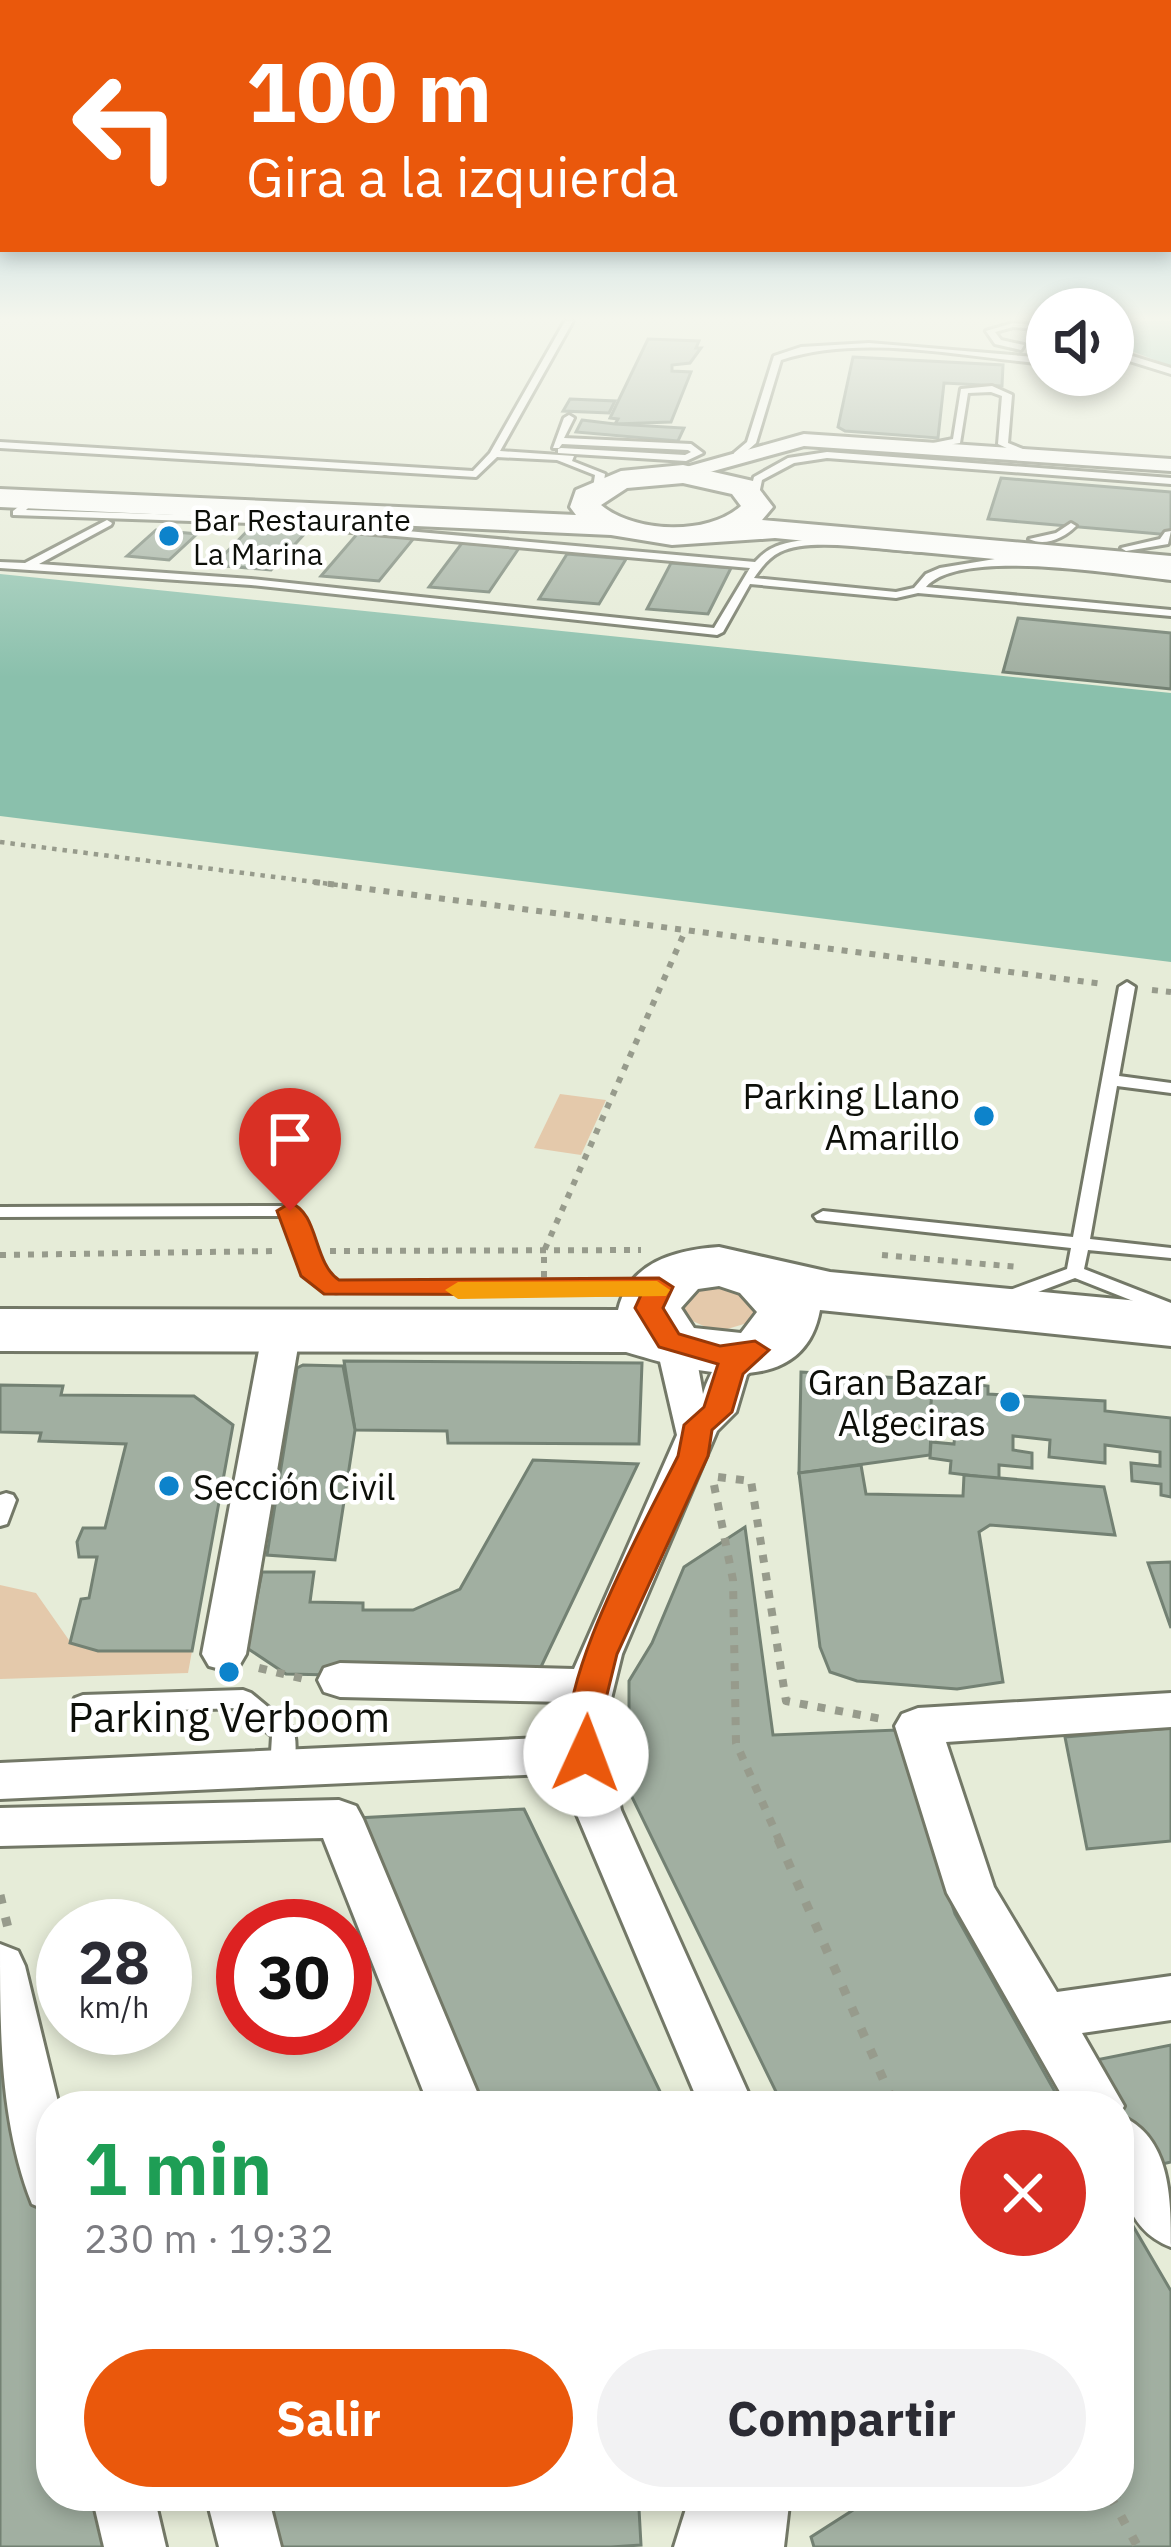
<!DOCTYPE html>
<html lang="es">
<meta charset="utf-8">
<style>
body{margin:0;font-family:"IBM Plex Sans",sans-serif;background:#f2f2f3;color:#2b2b33;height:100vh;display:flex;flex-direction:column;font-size:45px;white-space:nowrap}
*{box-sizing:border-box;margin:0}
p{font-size:39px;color:#7c7c81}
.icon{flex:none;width:66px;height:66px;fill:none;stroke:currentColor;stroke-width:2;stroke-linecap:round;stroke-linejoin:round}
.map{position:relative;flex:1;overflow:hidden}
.details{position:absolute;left:36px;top:2091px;width:1098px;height:420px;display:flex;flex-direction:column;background:#fff;border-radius:48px;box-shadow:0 6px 18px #0003}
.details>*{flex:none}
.banner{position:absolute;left:0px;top:0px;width:1173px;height:252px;box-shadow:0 6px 18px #0003;background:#ea580c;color:#fff;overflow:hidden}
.fabs{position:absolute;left:1026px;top:288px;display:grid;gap:24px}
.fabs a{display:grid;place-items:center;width:108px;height:108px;border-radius:50%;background:#fff;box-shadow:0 6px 18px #0003;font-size:60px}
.speed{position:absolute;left:36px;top:1899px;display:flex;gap:24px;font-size:60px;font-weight:700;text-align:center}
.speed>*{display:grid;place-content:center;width:156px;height:156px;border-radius:50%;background:#fff;box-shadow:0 6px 18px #0003;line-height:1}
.speed small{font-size:30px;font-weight:400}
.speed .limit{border:18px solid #d22;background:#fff;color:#111}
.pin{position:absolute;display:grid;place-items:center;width:102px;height:102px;color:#fff;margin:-123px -51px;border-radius:50% 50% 50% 0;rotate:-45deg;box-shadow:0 0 12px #0007}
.pin .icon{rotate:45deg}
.me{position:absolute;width:132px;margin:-66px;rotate:2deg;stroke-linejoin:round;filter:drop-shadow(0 0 9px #0008)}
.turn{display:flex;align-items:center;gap:42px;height:252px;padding:0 48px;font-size:54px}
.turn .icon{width:156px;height:156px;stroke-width:2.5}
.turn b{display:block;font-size:84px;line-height:102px}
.round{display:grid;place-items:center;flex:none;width:126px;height:126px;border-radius:63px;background:#f2f2f3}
.head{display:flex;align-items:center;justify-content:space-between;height:204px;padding:0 48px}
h1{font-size:72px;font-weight:700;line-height:90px;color:#1e9e55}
.primary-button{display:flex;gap:24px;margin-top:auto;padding:24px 48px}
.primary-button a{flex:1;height:138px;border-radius:72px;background:#ea580c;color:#fff;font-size:48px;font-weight:700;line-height:138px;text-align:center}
.primary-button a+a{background:#f2f2f3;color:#2b2b33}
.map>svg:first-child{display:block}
.green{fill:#e4c9ab}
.water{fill:#8ac0ac}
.building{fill:#a1afa1;stroke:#738173;stroke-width:3}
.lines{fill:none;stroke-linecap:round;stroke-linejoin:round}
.lane-casing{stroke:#737867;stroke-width:6}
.street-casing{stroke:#737867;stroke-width:6}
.primary-casing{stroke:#737867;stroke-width:6}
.highway-casing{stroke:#737867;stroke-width:6}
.path-far3{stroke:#979b8c;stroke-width:4.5;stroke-dasharray:4.5 6;stroke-linecap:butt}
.path-far2{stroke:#979b8c;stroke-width:6;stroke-dasharray:6 8;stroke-linecap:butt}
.path-far1{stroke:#979b8c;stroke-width:8;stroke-dasharray:8 10;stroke-linecap:butt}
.path{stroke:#979b8c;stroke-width:9;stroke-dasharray:9 14;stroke-linecap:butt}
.lane{fill:#fff;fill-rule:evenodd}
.street{fill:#fff;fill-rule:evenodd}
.primary{fill:#fff;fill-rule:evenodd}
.highway{fill:#fff;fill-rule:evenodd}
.route{fill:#ea580c;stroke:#983908;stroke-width:3}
.slow{fill:#f59e0b}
.poi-dot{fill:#0d83cb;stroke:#fff;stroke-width:4.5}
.labels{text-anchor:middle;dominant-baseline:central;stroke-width:9;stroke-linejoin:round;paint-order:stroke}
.far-poi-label{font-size:30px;fill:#0d0f09;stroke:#fff;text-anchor:start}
.poi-label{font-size:36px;fill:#0d0f09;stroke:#fff;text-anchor:end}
.near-poi-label{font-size:42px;fill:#0d0f09;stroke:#fff}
</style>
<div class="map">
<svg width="1171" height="2547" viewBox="0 0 1171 2547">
<rect width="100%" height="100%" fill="#e6ecd8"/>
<!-- green -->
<g class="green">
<path d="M560 1094 606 1100 581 1155 534 1148Z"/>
<path d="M715 1285 738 1288 757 1307 751 1322 717 1332 686 1318 682 1302 694 1290Z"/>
<path d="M0 1585 36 1593 71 1643 98 1651H192L188 1673 0 1679Z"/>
</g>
<!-- water -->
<g class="water">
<path d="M1113 321H1171V366L1113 344Z"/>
<path d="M0 574 1171 693V962L0 816Z"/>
</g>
<!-- building -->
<g class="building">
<path d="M648 339 699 341 696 348H701L690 363 672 365V371L691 372 671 422 615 424 618 419 610 418Z"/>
<path d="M853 357 1003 365 1002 386 944 383 938 438 845 431 838 427Z"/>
<path d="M570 399 615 401 609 413 563 411Z"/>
<path d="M582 420 615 424 684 428 678 441 576 432Z"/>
<path d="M1001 478 1171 492V535L988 519Z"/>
<path d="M255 523 310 528 271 570 214 565Z"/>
<path d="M156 530 197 534 169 560 127 556Z"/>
<path d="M358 533 414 538 379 581 321 576Z"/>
<path d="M462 543 519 548 489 592 429 587Z"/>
<path d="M567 554 626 559 599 604 539 599Z"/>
<path d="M671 563 731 568 708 614 647 609Z"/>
<path d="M1018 618 1171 633V689L1003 672Z"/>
<path d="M344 1361 642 1363 639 1444 448 1443 447 1431 355 1430Z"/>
<path d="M303 1365 343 1366 355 1430 335 1560 267 1555 297 1368Z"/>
<path d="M801 1372 933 1380 930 1455 799 1473Z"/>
<path d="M933 1380 988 1386V1394L1105 1401V1411L1171 1418V1497L1161 1495V1484L1132 1481 1131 1463 1160 1466V1452L1105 1445V1463L1049 1457 1050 1440 1013 1436V1450L1032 1453V1468L999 1465V1479L950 1473 951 1461 930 1458 931 1442 954 1444 956 1419 930 1416Z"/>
<path d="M0 1385 63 1386 61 1395 194 1396 233 1425 192 1651H98L70 1643 81 1599 89 1598 97 1557H79L77 1542 83 1528H105L126 1444 39 1441 41 1433 0 1432Z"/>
<path d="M533 1460 638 1464 539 1671 521 1679 286 1674 247 1648 262 1572H314L310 1602 363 1603V1610H413L460 1589Z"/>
<path d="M861 1465 866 1494 963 1496 964 1475 1104 1487 1115 1535 990 1525 979 1532 1003 1682 957 1689 857 1681 830 1672 820 1647 799 1473Z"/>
<path d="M745 1527 773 1735 897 1730 955 1914 1063 2106H783L629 1791V1681L652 1643 684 1567Z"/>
<path d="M1171 1562V1628L1148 1563Z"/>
<path d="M1171 1728V1841L1087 1849 1065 1737Z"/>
<path d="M524 1809 667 2106H456L339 1819Z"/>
<path d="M0 1966 51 2186V2496H123L135 2547H0Z"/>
<path d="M1171 2045V2162L1158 2165 1091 2061Z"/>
<path d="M1119 2202 1171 2291V2547H814L811 2537 875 2496H1119Z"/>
<path d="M237 2496H650L639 2509 641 2545 611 2547H250Z"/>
</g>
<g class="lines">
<defs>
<g id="lane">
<path d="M565 321H573L500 451 574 456 572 461 605 474 603 488 598 491 593 488 595 475 557 460 497 457 476 477 0 448V442L473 471 490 453Z"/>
<path d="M1013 323 1047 326V330L1013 327 995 332 1001 340 1024 345 1021 350 995 344 986 331Z"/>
<path d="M869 343 1047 358V364C963 357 862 333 781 360L756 443 740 457H734V453L747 442 774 356 801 347Z"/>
<path d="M1113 350 1171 368V374L1113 356Z"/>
<path d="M992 386 1012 395 1008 443 1030 452V456H1024L998 444 1002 396 991 392 968 393 960 443 928 448V444L953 439 961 389Z"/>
<path d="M569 415 574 418 564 438 691 444 703 453 686 461 558 453V449L561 448 685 455 691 452 688 450 562 444 559 448H553L564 418Z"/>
<path d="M827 452 1171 478V484L827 458 794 463 762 480 758 499 749 497 754 477 788 458Z"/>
<path d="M31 497 36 500 26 510 251 517 755 562C769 546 783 543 803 540L954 546 959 549 958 551C910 558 818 533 780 552 768 558 761 568 754 578L896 592 914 588 926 574 940 568 1001 558 1171 574V580C1119 575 960 547 926 587L1171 610V616L918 593 896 598 750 584 723 632 717 635 251 585 0 568V562L25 563 107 520 112 523 111 525 39 564 251 579 714 628 750 568 251 523 13 515V511Z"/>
<path d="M1071 523 1076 526C1064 538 1045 547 1029 539L1056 533Z"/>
<path d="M1171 531 1168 544 1126 551 1121 548 1160 539 1165 532Z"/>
<path d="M1127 982 1135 987 1119 1076 1171 1083V1093L1117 1086 1090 1239 1171 1248V1258L1088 1250 1084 1269 1171 1303V1316L1075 1278 1014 1301H1002L999 1297 1002 1293 1067 1269 1071 1248 817 1220 814 1216 823 1211 1073 1237 1119 987Z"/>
<path d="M290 1206 299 1211 323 1273 342 1288 339 1292C302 1295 294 1244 283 1216L0 1217V1207Z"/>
<path d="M6 1493 13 1495 16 1500 7 1524 0 1526V1495Z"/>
<path d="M243 1690 251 1693 292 1727C298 1739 296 1764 290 1775L282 1778 274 1775 270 1769 272 1736 238 1708 83 1713 75 1710 72 1704 75 1698 83 1695Z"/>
</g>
<g id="street">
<path d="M804 434 1171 459V471L804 446 688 478 671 480 661 474Z"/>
<path d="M282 1317 301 1329 246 1654 239 1666 224 1670 209 1666 202 1654 263 1329Z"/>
<path d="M675 1332 694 1344 703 1394C712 1365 732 1332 768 1341L774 1350 747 1375 736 1412 717 1431 622 1654 608 1711 609 1754 621 1810 754 2106H700L575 1810 567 1773 0 1799V1763L563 1737 566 1702 340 1697 324 1692 318 1680 324 1668 340 1663 574 1669 677 1435 656 1344Z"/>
<path d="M1171 1693V1727L946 1742 994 1887 1057 1992 1171 1976V2020L1082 2033 1124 2106 1119 2115C1171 2136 1171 2198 1171 2247 1113 2225 1119 2158 1119 2106H1068L947 1893 895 1726 902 1714 918 1708Z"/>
<path d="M339 1800 356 1806 363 1819 483 2106H429L323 1838 0 1846V1808Z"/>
<path d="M0 1944 18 1951 25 1966 59 2106H51V2212L32 2204C0 2123 0 2032 0 1944Z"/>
<path d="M92 2496H154L166 2547H104Z"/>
<path d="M206 2496H268L281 2547H219Z"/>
<path d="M690 2496H790L784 2547H674Z"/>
</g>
<path id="primary" d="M683 465 753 481 773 507 762 520 1171 556V576L775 538 672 545 611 535 0 507V489L576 515 570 507 576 490 621 471ZM683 483 732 494 741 506C708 536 634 533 601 505L627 488Z"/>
<path id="highway" d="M719 1247 830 1272 1171 1304V1346L820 1310C803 1404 689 1371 626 1352L0 1351V1309L618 1310C629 1263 674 1250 719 1247ZM719 1286 740 1293 757 1312 741 1333 694 1328 681 1308 698 1289Z"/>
</defs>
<!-- lane casing -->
<use href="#lane" class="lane-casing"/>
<!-- street casing -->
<use href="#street" class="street-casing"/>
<!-- primary casing -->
<use href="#primary" class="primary-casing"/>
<!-- highway casing -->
<use href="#highway" class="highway-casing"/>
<!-- path-far3 -->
<path class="path-far3" d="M0 842 338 885"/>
<!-- path-far2 -->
<g class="path-far2">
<path d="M314 882 1103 984"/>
<path d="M1152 990 1171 992"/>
<path d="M330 1251 641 1250"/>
<path d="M0 1255 275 1251"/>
<path d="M882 1255 1018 1267"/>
<path d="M544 1291V1251L686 929"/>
</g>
<!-- path-far1 -->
<g class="path-far1">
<path d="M718 1477 751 1481 786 1701 882 1719"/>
<path d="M714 1485 733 1580 736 1743 780 1842"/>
<path d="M259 1668 304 1679"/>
</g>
<!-- path -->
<g class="path">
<path d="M778 1839 895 2106"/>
<path d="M0 1895 8 1928"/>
<path d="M1110 2496 1138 2547"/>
</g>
<!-- lane -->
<use href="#lane" class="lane"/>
<!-- street -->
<use href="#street" class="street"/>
<!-- primary -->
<use href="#primary" class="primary"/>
<!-- highway -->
<use href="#highway" class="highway"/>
</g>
<!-- sky -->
<linearGradient id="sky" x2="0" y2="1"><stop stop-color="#82b9d0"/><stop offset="0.47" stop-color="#f4f6ed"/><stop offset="1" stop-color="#f4f6ed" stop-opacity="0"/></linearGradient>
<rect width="1171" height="678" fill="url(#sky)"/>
<!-- route -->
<path class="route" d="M290 1203C319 1212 313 1263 339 1280L659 1278 673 1287 663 1308 679 1334 720 1346 755 1341 769 1350 743 1374 732 1412 712 1430 708 1456 617 1654 603 1711 604 1754 599 1763H574C542 1703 648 1517 678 1456L684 1425 704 1407 718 1364 659 1347 635 1308 641 1295 324 1294 301 1276 277 1211Z"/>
<!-- slow -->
<path class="slow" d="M657 1281 670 1290 666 1296 458 1299 445 1290 458 1282Z"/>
<!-- markers -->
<g class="poi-dot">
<circle cx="169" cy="536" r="12"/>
<circle cx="984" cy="1116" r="12"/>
<circle cx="1010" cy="1402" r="12"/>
<circle cx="169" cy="1486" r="12"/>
<circle cx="229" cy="1672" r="12"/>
</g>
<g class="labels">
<!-- far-poi labels -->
<g class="far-poi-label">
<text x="193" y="519">Bar Restaurante<tspan x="193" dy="34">La Marina</tspan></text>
</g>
<!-- poi labels -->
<g class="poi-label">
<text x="960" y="1095">Parking Llano<tspan x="960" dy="41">Amarillo</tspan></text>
<text x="986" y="1381">Gran Bazar<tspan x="986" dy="41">Algeciras</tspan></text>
<text x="193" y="1486" text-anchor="start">Sección Civil</text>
</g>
<!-- near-poi labels -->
<g class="near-poi-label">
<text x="229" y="1716">Parking Verboom</text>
</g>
</g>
</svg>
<div class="fabs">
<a><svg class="icon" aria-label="sound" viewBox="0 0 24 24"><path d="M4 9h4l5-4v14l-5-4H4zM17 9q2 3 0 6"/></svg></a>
</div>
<div class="speed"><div>28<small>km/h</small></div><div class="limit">30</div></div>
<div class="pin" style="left:290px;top:1211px;background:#d93025"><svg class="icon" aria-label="arrive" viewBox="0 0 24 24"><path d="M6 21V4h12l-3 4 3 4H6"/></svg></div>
<svg class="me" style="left:586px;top:1754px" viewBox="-20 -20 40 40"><circle r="19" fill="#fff"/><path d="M0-13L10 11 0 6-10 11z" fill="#ea580c"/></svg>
<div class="banner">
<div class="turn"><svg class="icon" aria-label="left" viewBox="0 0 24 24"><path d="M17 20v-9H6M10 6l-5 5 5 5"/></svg><div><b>100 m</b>Gira a la izquierda</div></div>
</div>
<section class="details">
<div class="head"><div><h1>1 min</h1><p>230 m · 19:32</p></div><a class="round" style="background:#d93025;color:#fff"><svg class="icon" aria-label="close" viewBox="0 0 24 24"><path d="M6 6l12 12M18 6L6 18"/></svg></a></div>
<div class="primary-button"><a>Salir</a><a>Compartir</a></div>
</section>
</div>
